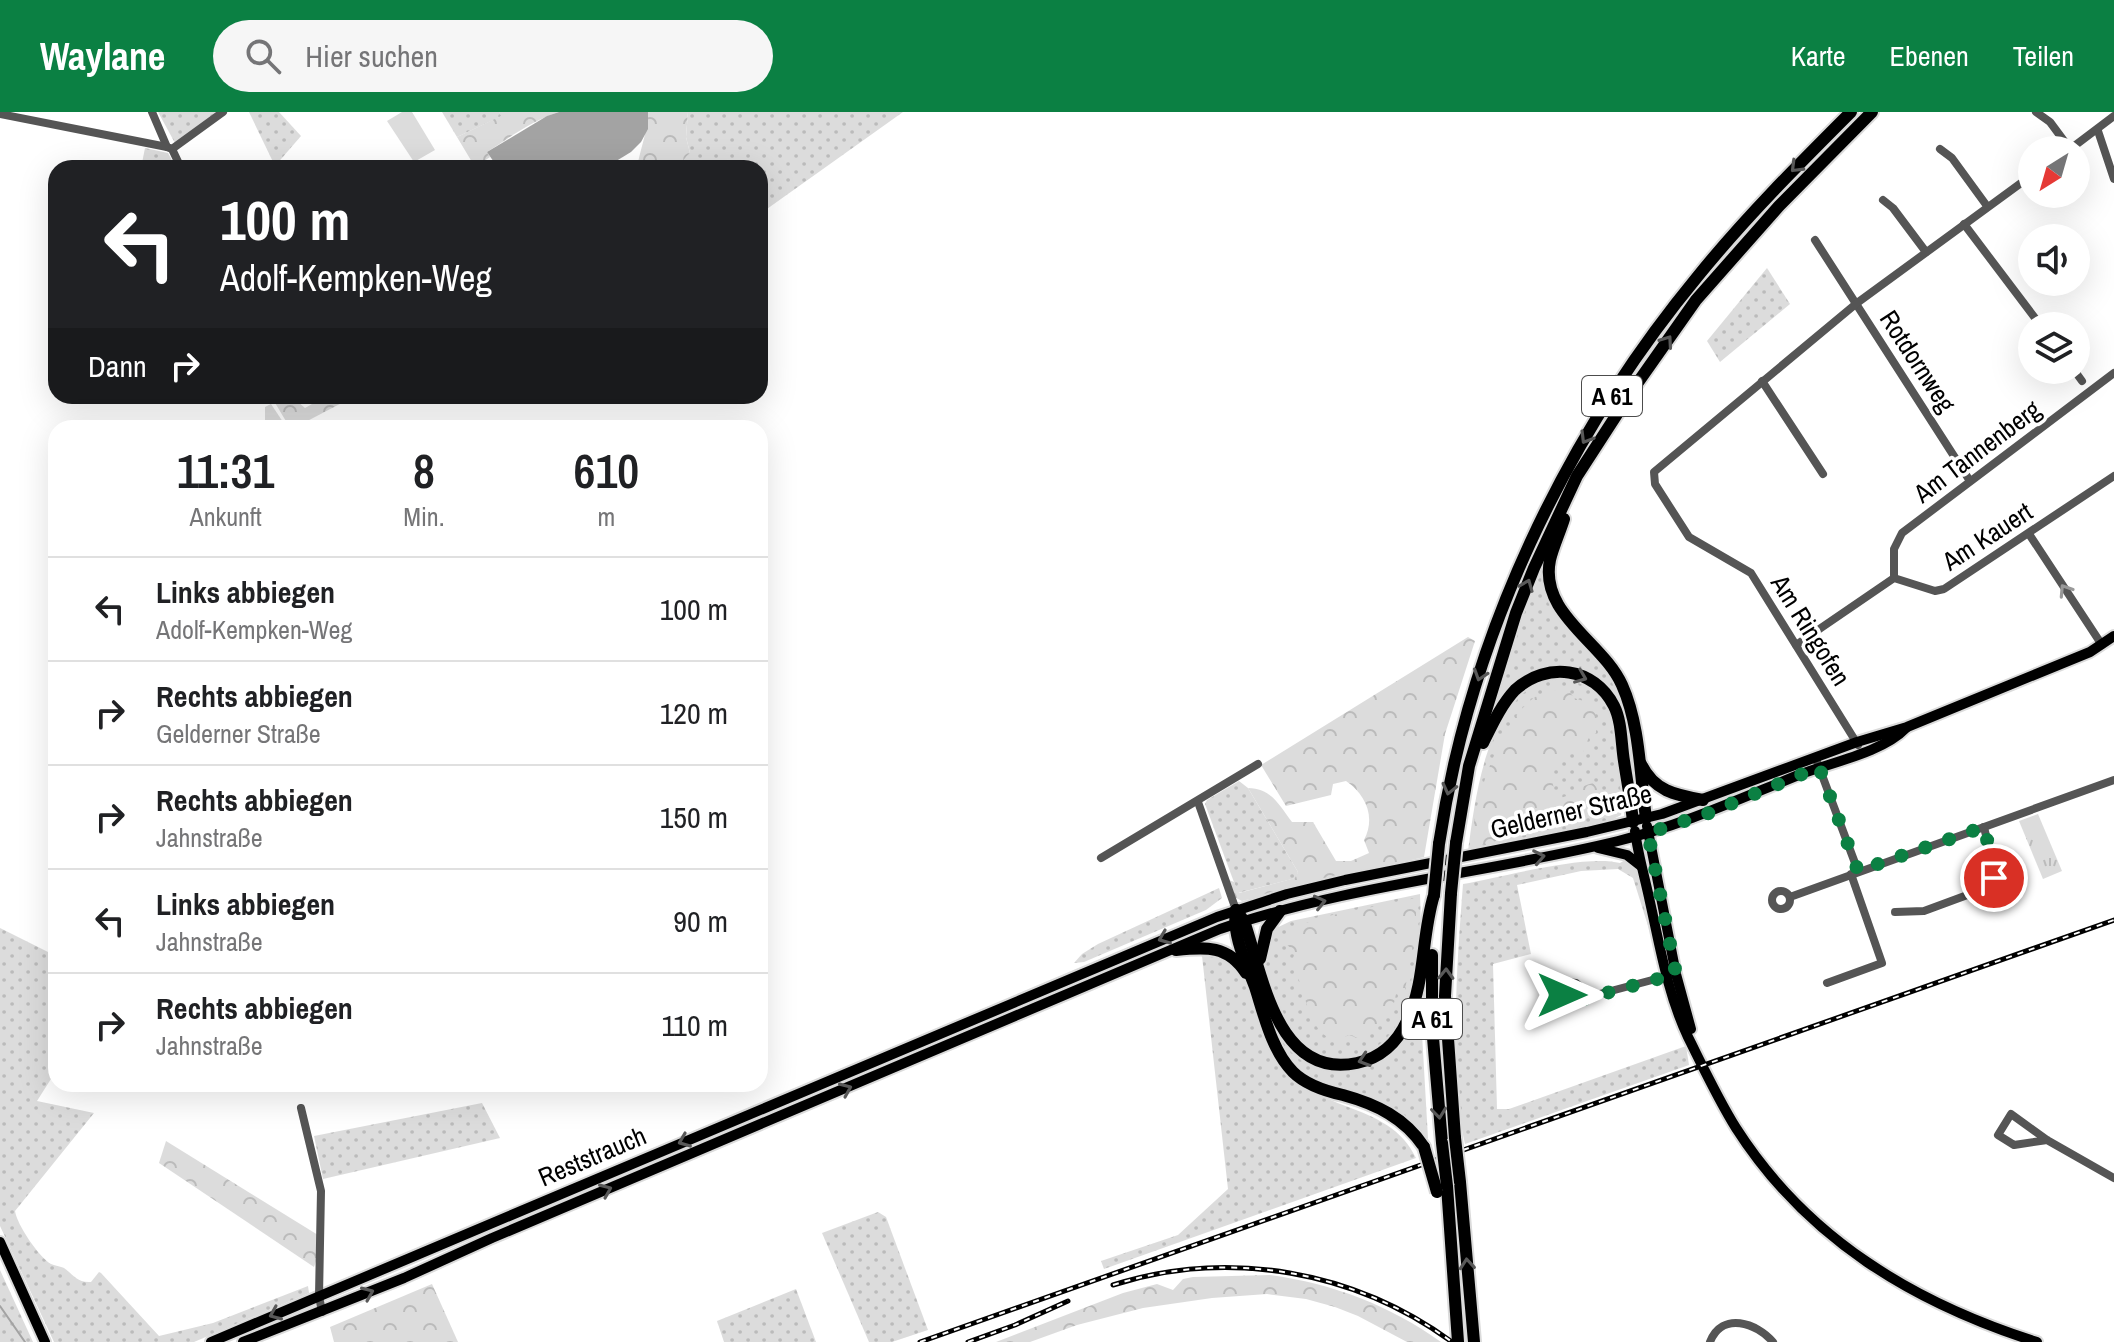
<!DOCTYPE html>
<html lang="de">
<meta charset="utf-8">
<style>
body{margin:0;font-family:"Archivo Narrow",sans-serif;background:#f6f6f6;color:#202124;height:100vh;display:flex;flex-direction:column;font-size:30px;white-space:nowrap}
*{box-sizing:border-box;margin:0}
p{font-size:26px;color:#757577}
.icon{flex:none;width:44px;height:44px;fill:none;stroke:currentColor;stroke-width:2;stroke-linecap:round;stroke-linejoin:round}
.map{position:relative;flex:1;overflow:hidden}
.sheet{position:absolute;left:48px;top:308px;width:720px;height:672px;display:flex;flex-direction:column;background:#fff;border-radius:24px;box-shadow:0 8px 32px #0002}
.sheet>*{flex:none}
.hud{position:absolute;left:48px;top:48px;width:720px;height:244px;border-radius:24px;box-shadow:0 8px 32px #0002;background:#202124;color:#fff;overflow:hidden}
.needle{width:52px;rotate:217deg}
.controls{position:absolute;left:2018px;top:24px;display:grid;gap:16px}
.controls a{display:grid;place-items:center;width:72px;height:72px;border-radius:50%;background:#fff;box-shadow:0 8px 32px #0002;font-size:40px}
.pin{position:absolute;display:grid;place-items:center;width:68px;height:68px;color:#fff;margin:-34px;border:4px solid #fff;border-radius:50%;box-shadow:0 2px 8px #0007}
.me{position:absolute;width:88px;margin:-44px;rotate:90deg;stroke-linejoin:round;filter:drop-shadow(0 0 6px #0008)}
.turn{display:flex;align-items:center;gap:28px;height:168px;padding:0 40px;font-size:36px}
.turn .icon{width:104px;height:104px;stroke-width:2.5}
.turn b{display:block;font-size:56px;line-height:68px}
.then{display:flex;align-items:center;height:76px;padding:0 40px;background:#0003;gap:16px;font-size:30px}
.eta{display:flex;justify-content:space-evenly;align-items:center;height:136px;text-align:center}
.eta b{font-size:48px;font-weight:600;line-height:56px}
ul{padding:0;list-style:none}
li{display:flex;align-items:center;gap:24px;height:104px;padding:0 40px;border-top:2px solid #e0e0e0}
li div{flex:1}
li b{display:block;font-size:30px}
li em{font-style:normal}
header{display:flex;align-items:center;gap:48px;box-sizing:border-box;height:112px;padding:0 40px;background:#0b8043;color:#fff}
header strong{font-size:38px}
nav{display:flex;gap:44px;margin-inline-start:auto;font-size:28px}
.search{width:560px;height:72px;background:#f6f6f6;display:flex;align-items:center;gap:20px;box-sizing:border-box;padding:0 28px;border-radius:44px;color:#757577;font-size:30px}
.map>svg:first-child{display:block}
.grass{fill:url(#grass-dots)}
.forest{fill:url(#forest-crowns)}
.park{fill:url(#park-tufts)}
.garden{fill:#dcdcdc}
.water{fill:#a3a3a3}
.lines{fill:none;stroke-linecap:round;stroke-linejoin:round}
.stream{stroke:#a3a3a3;stroke-width:2}
.major-casing{stroke:#dbdbdb;stroke-width:14}
.highway-casing{stroke:#dbdbdb;stroke-width:16}
.minor{stroke:#555;stroke-width:8}
.major{stroke:#000;stroke-width:10}
.highway{stroke:#000;stroke-width:12}
.rail-casing{stroke:#000;stroke-width:5}
.rail{stroke:#fff;stroke-width:2;stroke-dasharray:6;stroke-linecap:butt}
.highway-bridge-casing{stroke:#dbdbdb;stroke-width:16;stroke-linecap:butt}
.highway-bridge{stroke:#000;stroke-width:12}
.oneway{stroke:#595959}
.oneway2{stroke:#999}
.route{stroke:#0b8043;stroke-width:14;stroke-dasharray:0 25.2}
.labels{text-anchor:middle;dominant-baseline:central;stroke-width:7;stroke-linejoin:round;paint-order:stroke}
.shield{fill:#fff;stroke:#4c4c4c;stroke-width:2}
.shield-label{font-size:24px;font-weight:bold;fill:#000}
.street-label{font-size:26px;fill:#000;stroke:#fff}
</style>
<header>
<strong>Waylane</strong>
<div class="search"><svg class="icon" aria-label="search" viewBox="0 0 24 24"><circle cx="10" cy="10" r="6"/><path d="M15 15l6 6"/></svg>Hier suchen</div>
<nav><a>Karte</a><a>Ebenen</a><a>Teilen</a></nav>
</header>
<div class="map">
<svg width="2114" height="1230" viewBox="0 0 2114 1230">
<defs>
<pattern id="grass-dots" width="8" height="8" patternUnits="userSpaceOnUse" patternTransform="scale(2)"><rect width="8" height="8" fill="#dcdcdc"/><path d="M2 2h.1M6 6h.1" fill="none" stroke="#bbb" stroke-width="1.8" stroke-linecap="round"/></pattern>
<pattern id="forest-crowns" width="20" height="18" patternUnits="userSpaceOnUse" patternTransform="scale(2)"><rect width="20" height="18" fill="#dcdcdc"/><path d="M2 6a3 3 0 1 1 6 0M12 15a3 3 0 1 1 6 0" fill="none" stroke="#bbb"/></pattern>
<pattern id="park-tufts" width="24" height="20" patternUnits="userSpaceOnUse" patternTransform="scale(2)"><rect width="24" height="20" fill="#dcdcdc"/><path d="M3 7l-1-3M5 7V3M7 7l1-3M15 17l-1-3M17 17v-4M19 17l1-3" fill="none" stroke="#bbb"/></pattern>
</defs>
<rect width="100%" height="100%" fill="#fff"/>
<!-- grass -->
<g class="grass">
<path d="M158 0H219L175 31Z"/>
<path d="M249 0H279L301 24 275 54Z"/>
<path d="M442 0H499L502 4 457 25Z"/>
<path d="M688 0H903L760 102V56H676L690 41 686 25Z"/>
<path d="M145 36 168 41 176 56H141Z"/>
<path d="M1767 156 1790 192 1720 250 1707 229Z"/>
<path d="M1546 448 1548 476 1620 574 1631 619 1627 620 1623 605 1602 570 1540 558 1487 617 1514 525Z"/>
<path d="M1547 566H1570L1585 571 1598 580 1611 601 1623 691 1621 703 1602 713 1468 739C1476 681 1486 591 1547 566Z"/>
<path d="M1239 669 1248 676 1298 760 1296 766 1238 781 1205 692 1207 688Z"/>
<path d="M1627 747 1639 760 1660 852 1633 766 1618 757 1581 759 1517 773 1531 842 1493 852 1497 997H1509L1686 934 1689 953 1465 1032C1460 1012 1460 991 1458 970 1453 903 1458 838 1463 772 1503 765 1585 742 1620 751Z"/>
<path d="M1219 776 1222 786 1206 798 1084 850 1074 851 1082 842 1098 832Z"/>
<path d="M1420 782C1422 825 1420 876 1397 914 1387 931 1372 941 1354 945 1308 955 1285 915 1273 878 1270 870 1265 858 1265 849 1265 839 1268 828 1270 819L1291 809Z"/>
<path d="M0 816 56 844V959L37 989 94 1001 15 1099C17 1113 39 1145 51 1152 54 1153 61 1155 64 1156 74 1163 77 1171 91 1170L99 1160 101 1161 159 1224 213 1211 308 1174 309 1181 194 1230H54L0 1114Z"/>
<path d="M1217 843C1224 846 1234 849 1238 855 1259 880 1257 919 1274 947 1308 1001 1389 987 1416 1046L1104 1157 1101 1149 1178 1123 1228 1077 1202 844 1215 845Z"/>
<path d="M1420 887 1428 1026 1424 1027C1417 1019 1412 1010 1403 1003 1346 963 1285 993 1270 899 1277 914 1284 930 1296 941 1316 959 1355 964 1378 948 1389 941 1411 900 1420 887Z"/>
<path d="M482 991 500 1026 323 1067 314 1024Z"/>
<path d="M878 1100 886 1105 928 1218 892 1230H869L822 1121Z"/>
<path d="M0 1158 33 1230H0Z"/>
<path d="M796 1177 816 1230H724L717 1209Z"/>
</g>
<!-- forest -->
<g class="forest">
<path d="M499 0H559C533 8 509 26 487 40L490 45 475 55 457 25 501 4Z"/>
<path d="M648 0H688L686 25 690 41 676 56H637C640 37 648 19 648 0Z"/>
<path d="M271 284H291L305 296 326 284H355L294 316H290Z"/>
<path d="M271 292 287 316H265V295Z"/>
<path d="M1468 525 1475 529 1445 622 1424 745 1242 789 1234 785 1229 768 1234 770 1239 781 1295 766 1298 760 1248 676C1271 676 1279 693 1292 710H1313L1336 749H1351L1369 741 1364 728C1376 705 1366 683 1346 669L1333 672 1331 683 1286 694 1261 653Z"/>
<path d="M1567 576 1574 586 1590 591 1596 604V621L1589 625 1583 640C1544 643 1548 656 1557 687 1572 684 1579 674 1593 671L1601 681 1587 692 1573 694 1571 709 1473 735C1469 697 1502 603 1537 584 1546 579 1557 578 1567 576Z"/>
<path d="M1416 786V814L1405 878 1396 882 1392 900 1364 923 1358 926 1349 923 1335 929C1303 916 1309 878 1291 853L1295 840 1285 831 1289 817 1323 805Z"/>
<path d="M166 1029 318 1123V1143L314 1155 159 1051Z"/>
<path d="M1270 1163C1334 1172 1389 1193 1441 1230H1407L1358 1204 1335 1195 1306 1187 1267 1182 1212 1186 1143 1196 1077 1213 1030 1230H996L1123 1181 1157 1172 1173 1178 1183 1167 1193 1165Z"/>
<path d="M432 1172 458 1230H334L330 1215Z"/>
</g>
<!-- park -->
<path class="park" d="M2038 702 2062 759 2043 767 2019 709Z"/>
<!-- garden -->
<path class="garden" d="M402 0H412L435 38 414 50 387 9Z"/>
<!-- water -->
<path class="water" d="M559 0H648V17L641 30 631 40 608 54 498 56 487 40 547 4Z"/>
<g class="lines">
<!-- stream -->
<path class="stream" d="M0 1194 25 1230"/>
<defs>
<g id="major">
<path d="M1647 714 1676 862 1691 917"/>
<path d="M1635 719C1638 743 1645 766 1650 790 1660 835 1668 883 1688 925 1703 955 1718 987 1736 1016 1807 1127 1914 1191 2037 1230"/>
<path d="M1598 736 1627 743 1641 754"/>
<path d="M0 1130 45 1230"/>
<path d="M211 1230 1217 805 1287 782 1345 768 1587 720 1662 702 1857 630 1907 615 2090 540 2114 524"/>
<path d="M243 1230 404 1166 492 1126 1220 817C1349 773 1487 761 1618 729 1683 713 1739 687 1801 662 1833 650 1883 640 1906 616"/>
</g>
<g id="highway">
<path d="M1564 407C1560 420 1553 435 1550 448 1539 502 1603 530 1622 573 1640 613 1640 663 1646 706"/>
<path d="M1483 631C1492 613 1501 593 1515 578 1547 549 1594 555 1614 594 1622 610 1621 631 1624 649 1627 669 1631 689 1633 710"/>
<path d="M1641 652C1654 679 1675 683 1703 688"/>
<path d="M1456 731 1469 654 1516 501 1534 456 1577 364 1634 276 1696 188 1779 94 1872 0"/>
<path d="M1439 732C1470 525 1565 325 1698 164 1745 106 1798 53 1851 0"/>
<path d="M1451 781 1445 884 1455 1026"/>
<path d="M1236 798 1244 809C1263 864 1277 968 1357 951 1380 946 1397 931 1407 909 1426 869 1421 825 1434 783"/>
<path d="M1236 798C1232 823 1246 851 1255 875 1264 903 1272 939 1293 960 1306 973 1325 979 1343 983 1376 992 1405 1006 1424 1035"/>
<path d="M1176 838C1206 835 1228 833 1246 861"/>
<path d="M1432 843V914L1442 1031"/>
<path d="M1260 847 1267 817 1280 799"/>
<path d="M1460 1070 1474 1230"/>
<path d="M1447 1074 1458 1230"/>
</g>
</defs>
<!-- major casing -->
<use href="#major" class="major-casing"/>
<!-- highway casing -->
<use href="#highway" class="highway-casing"/>
<!-- minor -->
<g class="minor">
<path d="M152 0 167 35 172 37 181 56"/>
<path d="M2036 0 2050 10 2070 37"/>
<path d="M0 2 167 35"/>
<path d="M2098 19 2114 67"/>
<path d="M172 37 223 0"/>
<path d="M1940 37 1952 46 1987 94"/>
<path d="M2069 38 2114 4"/>
<path d="M1883 88 1893 96 1926 140"/>
<path d="M1964 112 2041 214"/>
<path d="M1815 128 1970 369"/>
<path d="M2074 258 2082 269"/>
<path d="M1762 269 1823 362"/>
<path d="M2029 422 2102 533"/>
<path d="M1894 466V437L1902 421 2114 261"/>
<path d="M1796 533 1894 466 1935 479 1944 477 2114 364"/>
<path d="M1858 633 1751 461 1689 425 1655 372 1654 360 1857 191 2032 63"/>
<path d="M1816 647 1858 759"/>
<path d="M1198 690 1236 798"/>
<path d="M1101 746 1258 652"/>
<circle cx="1781" cy="788" r="9"/>
<path d="M1790 785 2114 668"/>
<path d="M1895 800 1924 799 1989 775C1999 756 1988 735 1984 715"/>
<path d="M1827 871 1882 851 1851 762"/>
<path d="M1591 884 1577 889H1567L1562 883V873L1567 870 1576 871 1590 884H1592C1619 877 1645 870 1671 863"/>
<path d="M301 996 321 1079 319 1184 322 1200"/>
<path d="M2047 1028 2014 1033 1998 1023 2011 1002 2047 1028 2114 1066"/>
<path d="M1710 1230C1722 1199 1757 1211 1773 1230"/>
</g>
<!-- major -->
<use href="#major" class="major"/>
<!-- highway -->
<use href="#highway" class="highway"/>
<defs>
<g id="rail">
<path d="M1113 1173C1229 1136 1355 1159 1452 1230"/>
<path d="M920 1230 2114 808"/>
<path d="M968 1230 1015 1213 1068 1189"/>
</g>
</defs>
<!-- rail casing -->
<use href="#rail" class="rail-casing"/>
<!-- rail -->
<use href="#rail" class="rail"/>
<defs>
<g id="highway-bridge">
<path d="M1451 781 1456 731"/>
<path d="M1434 783 1439 732"/>
<path d="M1455 1026 1460 1070"/>
<path d="M1442 1031 1447 1074"/>
<path d="M1424 1035 1437 1080"/>
</g>
</defs>
<!-- highway-bridge casing -->
<use href="#highway-bridge" class="highway-bridge-casing"/>
<!-- highway-bridge -->
<use href="#highway-bridge" class="highway-bridge"/>
</g>
<!-- one-way arrows -->
<defs><path id="oneway-chevron" d="M-2-3.5L2.5 0L-2 3.5" fill="none" stroke-width="1.6" stroke-linecap="round" stroke-linejoin="round" transform="scale(2)"/></defs>
<g class="oneway">
<use href="#oneway-chevron" transform="translate(1796 55) rotate(135)"/>
<use href="#oneway-chevron" transform="translate(1667 229) rotate(-55)"/>
<use href="#oneway-chevron" transform="translate(1586 326) rotate(121)"/>
<use href="#oneway-chevron" transform="translate(1527 473) rotate(-68)"/>
<use href="#oneway-chevron" transform="translate(1480 563) rotate(108)"/>
<use href="#oneway-chevron" transform="translate(1581 565) rotate(22)"/>
<use href="#oneway-chevron" transform="translate(1449 677) rotate(103)"/>
<use href="#oneway-chevron" transform="translate(1539 745) rotate(-11)"/>
<use href="#oneway-chevron" transform="translate(1320 790) rotate(-13)"/>
<use href="#oneway-chevron" transform="translate(1164 826) rotate(158)"/>
<use href="#oneway-chevron" transform="translate(1446 862) rotate(-88)"/>
<use href="#oneway-chevron" transform="translate(1364 948) rotate(162)"/>
<use href="#oneway-chevron" transform="translate(846 977) rotate(-23)"/>
<use href="#oneway-chevron" transform="translate(1439 1001) rotate(84)"/>
<use href="#oneway-chevron" transform="translate(684 1029) rotate(158)"/>
<use href="#oneway-chevron" transform="translate(606 1078) rotate(-23)"/>
<use href="#oneway-chevron" transform="translate(1467 1152) rotate(-95)"/>
<use href="#oneway-chevron" transform="translate(368 1181) rotate(-23)"/>
<use href="#oneway-chevron" transform="translate(275 1202) rotate(157)"/>
</g>
<use class="oneway2" href="#oneway-chevron" transform="translate(2065 478) rotate(-123)"/>
<g class="lines">
<!-- route -->
<path class="route" d="M1562 883 1567 889H1577L1676 862 1648 721 1709 701 1819 655 1858 759 1984 715 1994 757V766"/>
</g>
<g class="labels">
<!-- shield labels -->
<g class="shield">
<rect x="1582" y="264" width="60" height="40" rx="6"/>
<rect x="1402" y="887" width="60" height="40" rx="6"/>
</g>
<g class="shield-label">
<text x="1612" y="284">A 61</text>
<text x="1432" y="907">A 61</text>
</g>
<!-- street labels -->
<g class="street-label">
<text transform="translate(1918 249) rotate(57)">Rotdornweg</text>
<text transform="translate(1977 339) rotate(-37)">Am Tannenberg</text>
<text transform="translate(1987 424) rotate(-33)">Am Kauert</text>
<text transform="translate(1811 518) rotate(58)">Am Ringofen</text>
<text transform="translate(1571 699) rotate(-13)">Gelderner Straße</text>
<text transform="translate(592 1044) rotate(-23)">Reststrauch</text>
</g>
</g>
</svg>
<div class="controls">
<a><svg class="needle" viewBox="-14 -14 28 28"><path d="M0-13l5 13h-10z" fill="#e53935"/><path d="M0 13l5-13h-10z" fill="#757577"/></svg></a>
<a><svg class="icon" aria-label="sound" viewBox="0 0 24 24"><path d="M4 9h4l5-4v14l-5-4H4zM17 9q2 3 0 6"/></svg></a>
<a><svg class="icon" aria-label="layers" viewBox="0 0 24 24"><path d="M12 4l9 5-9 5-9-5zM3 14l9 5 9-5"/></svg></a>
</div>
<div class="pin" style="left:1994px;top:766px;background:#d93025"><svg class="icon" aria-label="arrive" viewBox="0 0 24 24"><path d="M6 21V4h12l-3 4 3 4H6"/></svg></div>
<svg class="me" style="left:1562px;top:883px" viewBox="-20 -20 40 40"><path d="M0-17L14 15 0 8-14 15z" fill="#0b8043" stroke="#fff" stroke-width="4"/></svg>
<div class="hud">
<div class="turn"><svg class="icon" aria-label="left" viewBox="0 0 24 24"><path d="M17 20v-9H6M10 6l-5 5 5 5"/></svg><div><b>100 m</b>Adolf-Kempken-Weg</div></div>
<div class="then">Dann<svg class="icon" aria-label="right" viewBox="0 0 24 24"><path d="M7 20v-9h11M14 6l5 5-5 5"/></svg></div>
</div>
<section class="sheet">
<div class="eta">
<div><b>11:31</b><p>Ankunft</p></div>
<div><b>8</b><p>Min.</p></div>
<div><b>610</b><p>m</p></div>
</div>
<ul>
<li><svg class="icon" aria-label="left" viewBox="0 0 24 24"><path d="M17 20v-9H6M10 6l-5 5 5 5"/></svg><div><b>Links abbiegen</b><p>Adolf-Kempken-Weg</p></div><em>100 m</em></li>
<li><svg class="icon" aria-label="right" viewBox="0 0 24 24"><path d="M7 20v-9h11M14 6l5 5-5 5"/></svg><div><b>Rechts abbiegen</b><p>Gelderner Straße</p></div><em>120 m</em></li>
<li><svg class="icon" aria-label="right" viewBox="0 0 24 24"><path d="M7 20v-9h11M14 6l5 5-5 5"/></svg><div><b>Rechts abbiegen</b><p>Jahnstraße</p></div><em>150 m</em></li>
<li><svg class="icon" aria-label="left" viewBox="0 0 24 24"><path d="M17 20v-9H6M10 6l-5 5 5 5"/></svg><div><b>Links abbiegen</b><p>Jahnstraße</p></div><em>90 m</em></li>
<li><svg class="icon" aria-label="right" viewBox="0 0 24 24"><path d="M7 20v-9h11M14 6l5 5-5 5"/></svg><div><b>Rechts abbiegen</b><p>Jahnstraße</p></div><em>110 m</em></li>
</ul>
</section>
</div>
